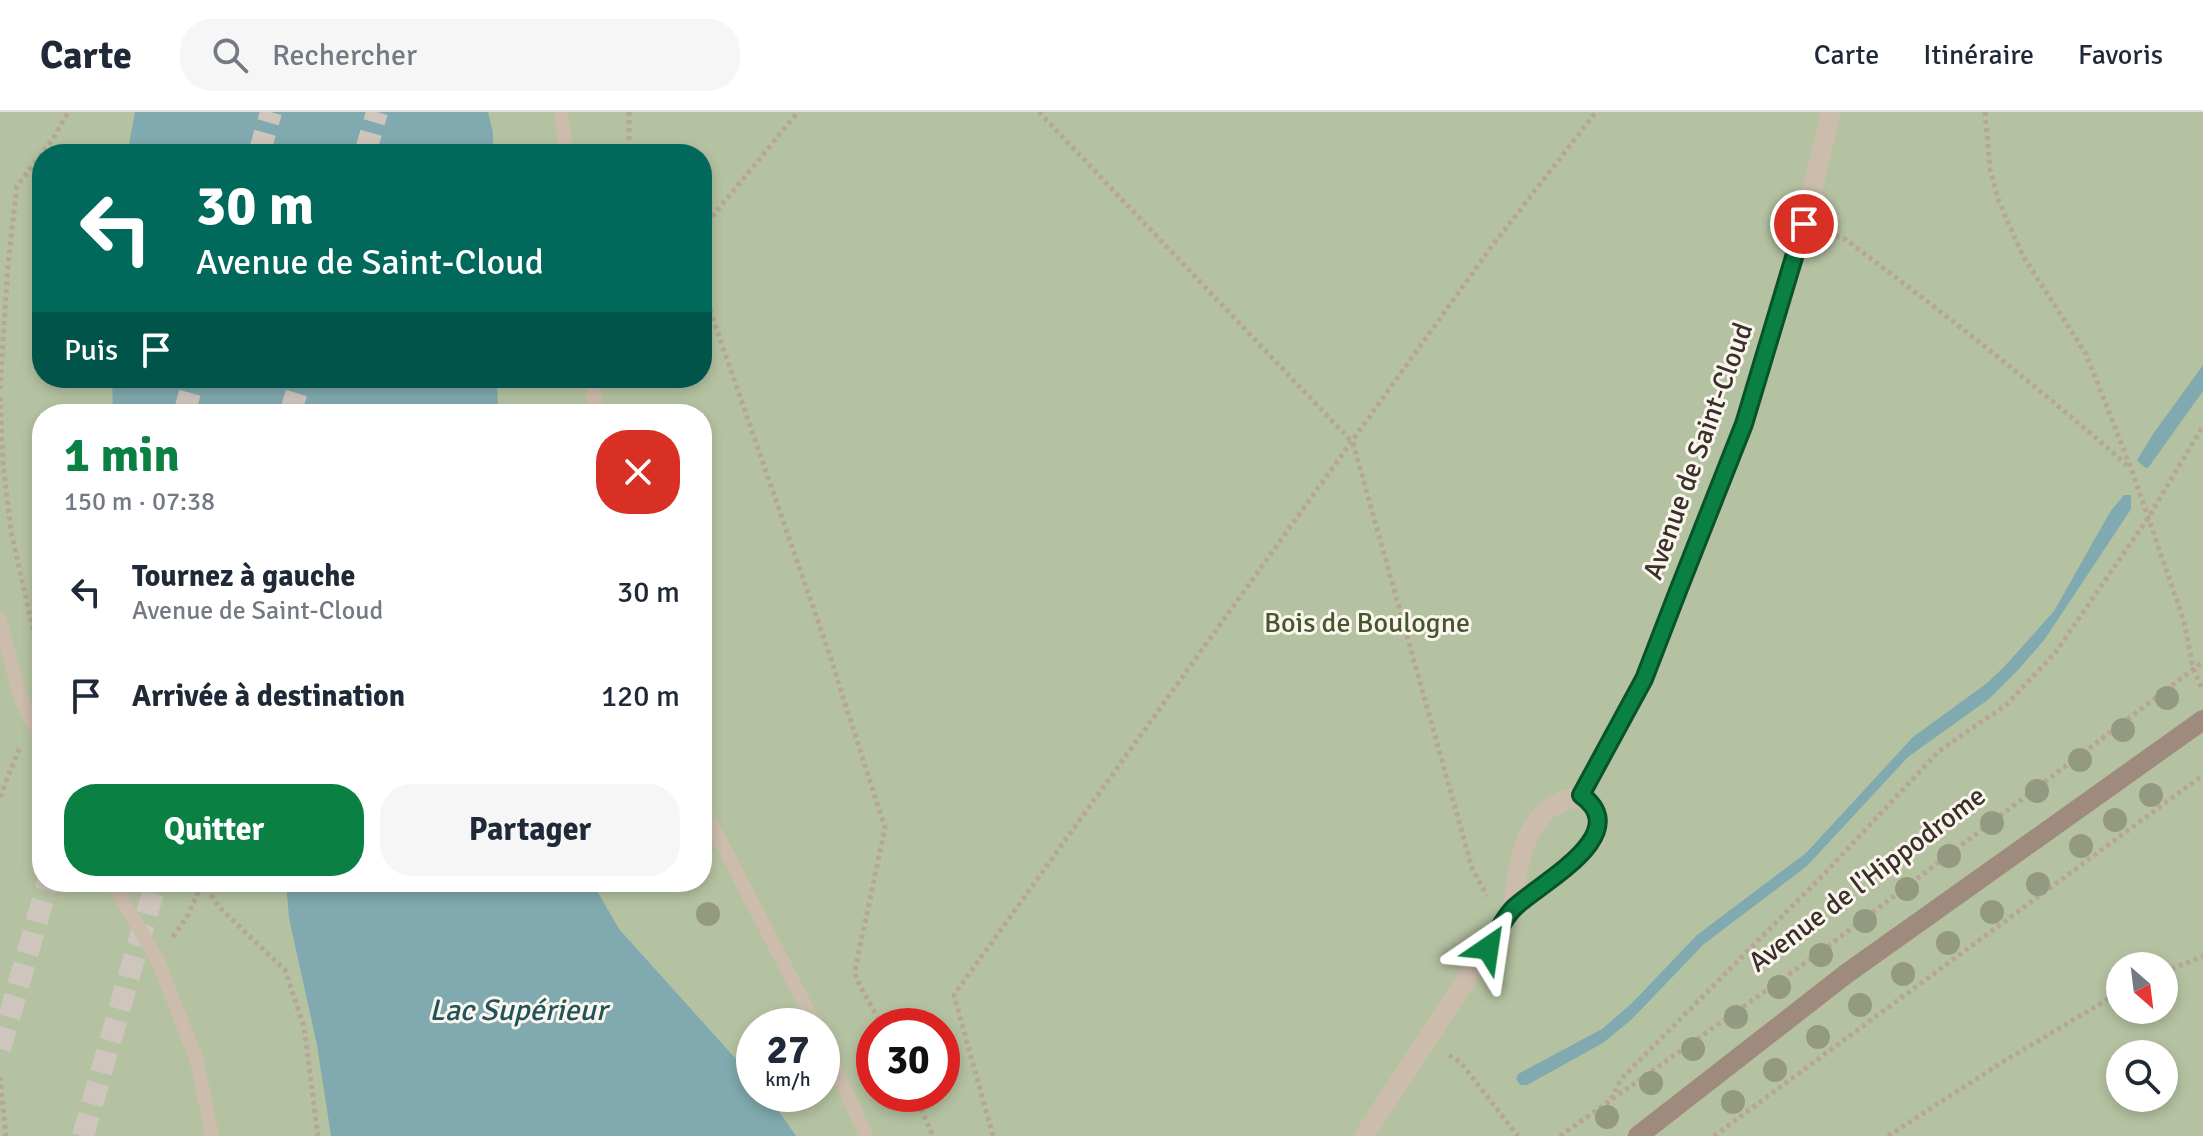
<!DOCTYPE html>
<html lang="fr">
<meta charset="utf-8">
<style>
body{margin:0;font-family:Signika,sans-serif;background:#f6f6f7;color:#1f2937;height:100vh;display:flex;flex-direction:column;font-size:30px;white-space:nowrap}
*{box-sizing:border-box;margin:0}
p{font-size:26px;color:#747a83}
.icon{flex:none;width:44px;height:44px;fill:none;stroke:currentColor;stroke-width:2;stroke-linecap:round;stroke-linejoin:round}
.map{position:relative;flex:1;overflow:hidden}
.panel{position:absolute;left:32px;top:292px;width:680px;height:488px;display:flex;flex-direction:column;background:#fff;border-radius:32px;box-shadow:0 4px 12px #0003}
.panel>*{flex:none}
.guide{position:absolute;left:32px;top:32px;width:680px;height:244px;border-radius:32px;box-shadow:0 4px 12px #0003;background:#00695c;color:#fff;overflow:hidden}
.needle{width:52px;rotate:152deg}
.fabs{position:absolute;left:2106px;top:840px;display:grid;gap:16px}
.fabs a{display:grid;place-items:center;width:72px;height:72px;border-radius:50%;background:#fff;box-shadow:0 4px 12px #0003;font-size:40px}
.speed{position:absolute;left:736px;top:896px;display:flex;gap:16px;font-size:40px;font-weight:700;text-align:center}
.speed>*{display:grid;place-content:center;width:104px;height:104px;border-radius:50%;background:#fff;box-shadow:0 4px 12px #0003;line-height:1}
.speed small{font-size:20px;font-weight:400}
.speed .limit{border:12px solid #d22;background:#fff;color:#111}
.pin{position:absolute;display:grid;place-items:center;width:68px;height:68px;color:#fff;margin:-34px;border:4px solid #fff;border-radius:50%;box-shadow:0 2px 8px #0007}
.me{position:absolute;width:88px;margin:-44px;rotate:32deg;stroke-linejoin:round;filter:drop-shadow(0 0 6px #0008)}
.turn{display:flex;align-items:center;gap:28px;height:168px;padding:0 32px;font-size:36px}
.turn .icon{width:104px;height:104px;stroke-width:2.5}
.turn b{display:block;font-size:56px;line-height:68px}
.then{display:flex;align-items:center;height:76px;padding:0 32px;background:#0003;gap:16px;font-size:30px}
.round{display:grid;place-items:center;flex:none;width:84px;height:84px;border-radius:32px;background:#f6f6f7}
.headline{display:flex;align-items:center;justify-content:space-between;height:136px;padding:0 32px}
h1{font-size:48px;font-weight:700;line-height:60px;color:#0b8043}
.cta{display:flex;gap:16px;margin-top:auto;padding:16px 32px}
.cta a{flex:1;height:92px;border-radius:32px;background:#0b8043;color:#fff;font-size:32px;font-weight:700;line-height:92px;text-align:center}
.cta a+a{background:#f6f6f7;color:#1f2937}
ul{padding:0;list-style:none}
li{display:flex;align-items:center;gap:24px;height:104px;padding:0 32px}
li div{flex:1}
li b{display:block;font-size:30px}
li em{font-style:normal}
header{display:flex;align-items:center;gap:48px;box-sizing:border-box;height:112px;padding:0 40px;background:#fff;border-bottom:2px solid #e0e1e3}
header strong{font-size:38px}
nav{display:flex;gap:44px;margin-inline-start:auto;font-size:28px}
.search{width:560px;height:72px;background:#f6f6f7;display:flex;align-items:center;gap:20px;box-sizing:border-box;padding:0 28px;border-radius:32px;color:#747a83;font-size:30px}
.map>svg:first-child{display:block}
.green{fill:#b5c2a1;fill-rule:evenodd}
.water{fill:#80aaaf}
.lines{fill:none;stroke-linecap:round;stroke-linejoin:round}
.trunk-tunnel{stroke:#cec6bd;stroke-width:22;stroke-dasharray:22 11;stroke-linecap:butt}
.path{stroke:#b7a697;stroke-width:5;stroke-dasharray:4 4;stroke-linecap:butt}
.service{stroke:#cbbcac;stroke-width:14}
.minor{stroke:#cbbcac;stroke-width:20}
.secondary{stroke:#9f8b7e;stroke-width:20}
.tree{fill:#949a7f}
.route-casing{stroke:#07532c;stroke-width:20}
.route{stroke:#0b8043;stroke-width:14}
.labels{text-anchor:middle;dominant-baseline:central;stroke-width:6;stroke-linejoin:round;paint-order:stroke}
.street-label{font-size:28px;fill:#39302b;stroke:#faf5ed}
.park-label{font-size:28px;fill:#46572f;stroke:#faf5ed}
.water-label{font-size:30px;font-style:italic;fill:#21535a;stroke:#faf5ed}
</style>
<header>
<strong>Carte</strong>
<div class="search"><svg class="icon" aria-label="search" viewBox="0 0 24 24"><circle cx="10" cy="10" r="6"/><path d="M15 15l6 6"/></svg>Rechercher</div>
<nav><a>Carte</a><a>Itinéraire</a><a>Favoris</a></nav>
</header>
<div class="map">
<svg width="2203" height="1024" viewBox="0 0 2203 1024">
<rect width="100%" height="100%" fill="#f3ebe1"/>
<!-- green -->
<path class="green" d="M0 0H2203V1024H0ZM42 42H702V266H42ZM42 302H702V770H42ZM2120 854H2164V898H2120ZM754 914H822V982H754ZM874 914H942V982H874ZM2120 942H2164V986H2120Z"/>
<!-- water -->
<g class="water">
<path d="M135 0H488L493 21V42H127Z"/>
<path d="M2203 253V279L2148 356 2144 355 2137 348 2153 322Z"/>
<path d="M112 266H497L498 302H113Z"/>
<path d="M2124 383H2131V397L2045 527 2018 558 1989 587 1908 645 1807 754 1704 832 1632 907 1603 931 1527 973H1520L1516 967 1518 962 1602 917 1632 891 1697 823 1806 741 1913 625 1987 571 2004 555 2054 499 2110 400Z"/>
<path d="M286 770H592L619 817 754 967V982H767L796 1024H331L317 933 289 806Z"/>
</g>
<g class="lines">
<!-- trunk-tunnel -->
<g class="trunk-tunnel">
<path d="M259 42 271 0"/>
<path d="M365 42 377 0"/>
<path d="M184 302 194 266"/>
<path d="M290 302 301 266"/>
<path d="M0 937 48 770"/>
<path d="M83 1024 156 770"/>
</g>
<!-- path -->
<g class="path">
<path d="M629 0V42"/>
<path d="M1039 0 1353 331 1472 756 1487 784"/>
<path d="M1985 0 1990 57 1999 90 2023 144 2086 242 2131 356 2184 509 2193 556 2203 579"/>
<path d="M702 117 798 0"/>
<path d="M1828 121 1845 127C1942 200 2038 274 2129 355"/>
<path d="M702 175 829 541 885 716 855 858 856 866 882 914"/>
<path d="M0 277 8 152 17 74 53 27 68 0"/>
<path d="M0 285 3 351 11 419 36 531 42 544"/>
<path d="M0 685 19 637"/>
<path d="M202 770 220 796 285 858 304 915 318 1024"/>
<path d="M173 825 188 803 202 771"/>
<path d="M2164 860 2203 844"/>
<path d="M1449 943 1461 951 1518 1024"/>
<path d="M0 965 6 1024"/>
<path d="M914 982 933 1024"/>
<path d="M1611 987 1621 967 1825 761 1939 639 2006 593 2055 541 2148 406 2203 314"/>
<path d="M993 1024 954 883 1492 134 1596 0"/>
<path d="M1560 1024 1819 841 2203 550"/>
<path d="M1714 1024 2203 663"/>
<path d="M1888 1024 2001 951 2120 880"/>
</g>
<!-- service -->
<g class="service">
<path d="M561 0 566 42"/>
<path d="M592 266 596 302"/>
<path d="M0 508 20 585 42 629"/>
<path d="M702 693 816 914"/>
<path d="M112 770 158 849 197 949 212 1024"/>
<path d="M822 927 866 1024"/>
</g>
<!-- minor -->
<g class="minor">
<path d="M1581 683 1644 567 1744 312 1804 112 1831 0"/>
<path d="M1364 1024 1513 796 1568 754 1595 727 1597 711 1595 697 1581 683C1570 687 1554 691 1546 699 1519 725 1517 763 1513 796"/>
</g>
<!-- secondary -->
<path class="secondary" d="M1638 1024 1846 862 2203 608"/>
</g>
<!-- trees -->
<g class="tree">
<circle cx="2167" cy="586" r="12"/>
<circle cx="2123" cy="618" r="12"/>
<circle cx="2080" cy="648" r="12"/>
<circle cx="2037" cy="679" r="12"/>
<circle cx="2151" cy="683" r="12"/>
<circle cx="2115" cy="708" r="12"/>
<circle cx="1992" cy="711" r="12"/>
<circle cx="2081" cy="734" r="12"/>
<circle cx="1949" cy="744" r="12"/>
<circle cx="2038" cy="772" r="12"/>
<circle cx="1907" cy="777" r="12"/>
<circle cx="1992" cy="800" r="12"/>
<circle cx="708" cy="802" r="12"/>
<circle cx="1865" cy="809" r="12"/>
<circle cx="1948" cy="831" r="12"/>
<circle cx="1821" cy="843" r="12"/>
<circle cx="1903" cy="862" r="12"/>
<circle cx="1779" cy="875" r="12"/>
<circle cx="1860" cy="893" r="12"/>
<circle cx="1736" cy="905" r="12"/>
<circle cx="1818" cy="925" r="12"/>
<circle cx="1693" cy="937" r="12"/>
<circle cx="1775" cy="958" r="12"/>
<circle cx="1651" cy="971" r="12"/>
<circle cx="1733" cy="990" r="12"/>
<circle cx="1607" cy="1005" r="12"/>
</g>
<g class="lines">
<defs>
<path id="route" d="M1488 836C1496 823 1504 805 1515 795 1540 771 1636 722 1581 683L1644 567 1678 479 1744 312 1804 112"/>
</defs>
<!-- route casing -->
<use href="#route" class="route-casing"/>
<!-- route -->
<use href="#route" class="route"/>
</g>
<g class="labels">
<!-- street labels -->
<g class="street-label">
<text transform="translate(1698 339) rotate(-70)">Avenue de Saint-Cloud</text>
<text transform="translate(1867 767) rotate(-37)">Avenue de l'Hippodrome</text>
</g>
<!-- park labels -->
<g class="park-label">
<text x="1367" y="511">Bois de Boulogne</text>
</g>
<!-- water labels -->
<g class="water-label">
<text x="518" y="898">Lac Supérieur</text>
</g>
</g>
</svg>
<div class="fabs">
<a><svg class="needle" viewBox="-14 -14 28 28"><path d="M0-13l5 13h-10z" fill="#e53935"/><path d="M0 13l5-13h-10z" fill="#747a83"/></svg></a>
<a><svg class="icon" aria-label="search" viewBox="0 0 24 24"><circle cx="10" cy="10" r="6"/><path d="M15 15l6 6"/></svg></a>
</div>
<div class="speed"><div>27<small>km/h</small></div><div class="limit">30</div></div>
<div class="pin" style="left:1804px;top:112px;background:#d93025"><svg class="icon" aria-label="arrive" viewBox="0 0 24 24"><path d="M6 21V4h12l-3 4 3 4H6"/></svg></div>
<svg class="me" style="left:1488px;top:836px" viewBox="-20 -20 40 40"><path d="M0-17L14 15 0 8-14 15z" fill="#0b8043" stroke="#fff" stroke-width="4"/></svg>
<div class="guide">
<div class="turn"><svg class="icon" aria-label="left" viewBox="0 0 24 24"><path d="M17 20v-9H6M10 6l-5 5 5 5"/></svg><div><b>30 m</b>Avenue de Saint-Cloud</div></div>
<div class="then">Puis<svg class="icon" aria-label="arrive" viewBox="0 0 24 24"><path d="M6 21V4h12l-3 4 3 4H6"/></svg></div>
</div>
<section class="panel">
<div class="headline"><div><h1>1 min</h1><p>150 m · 07:38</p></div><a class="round" style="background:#d93025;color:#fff"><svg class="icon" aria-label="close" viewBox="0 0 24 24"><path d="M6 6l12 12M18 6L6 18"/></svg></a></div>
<ul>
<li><svg class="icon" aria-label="left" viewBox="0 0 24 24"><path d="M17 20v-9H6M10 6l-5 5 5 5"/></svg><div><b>Tournez à gauche</b><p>Avenue de Saint-Cloud</p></div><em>30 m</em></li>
<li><svg class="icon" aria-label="arrive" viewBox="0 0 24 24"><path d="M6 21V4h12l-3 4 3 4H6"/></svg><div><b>Arrivée à destination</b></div><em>120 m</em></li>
</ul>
<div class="cta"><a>Quitter</a><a>Partager</a></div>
</section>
</div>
